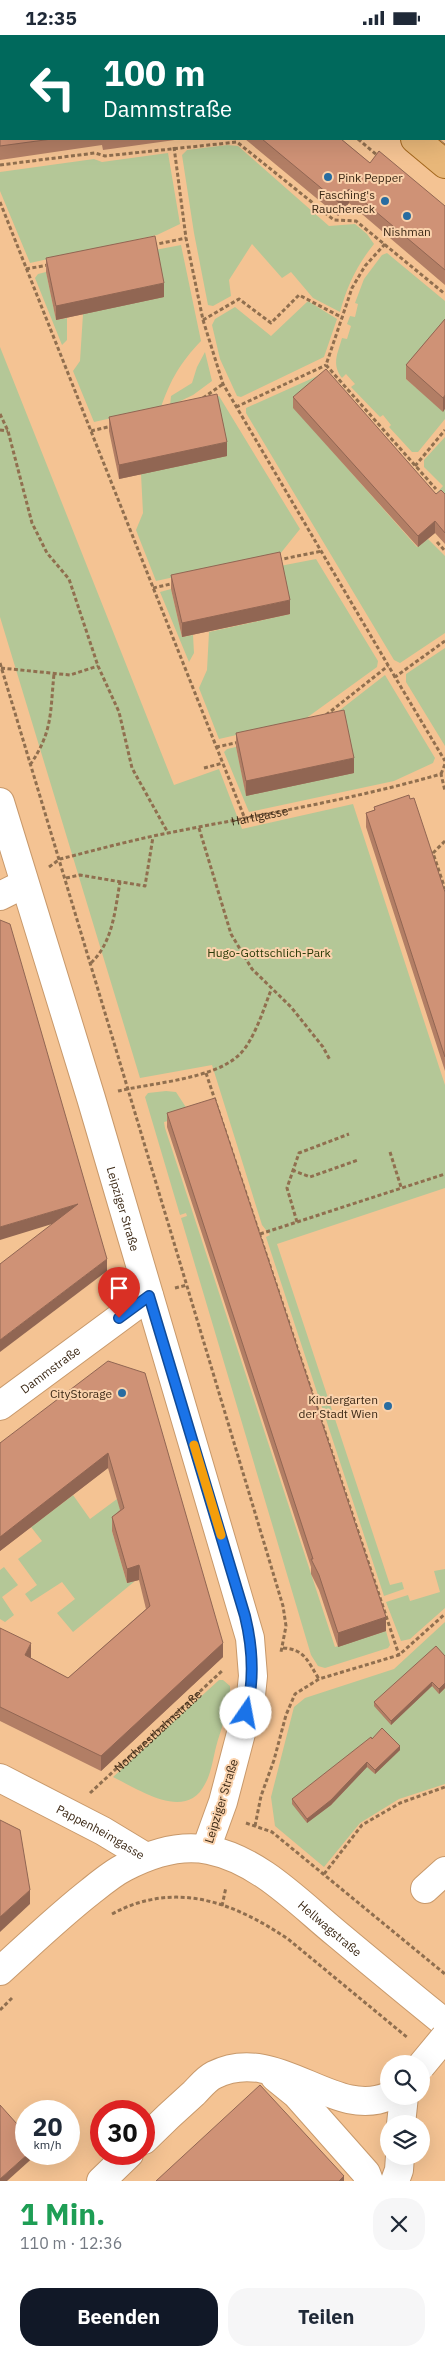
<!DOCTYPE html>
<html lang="de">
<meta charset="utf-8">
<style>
body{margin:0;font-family:"IBM Plex Sans",sans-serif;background:#f6f6f7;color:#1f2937;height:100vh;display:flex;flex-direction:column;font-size:19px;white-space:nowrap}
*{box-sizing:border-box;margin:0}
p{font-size:16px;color:#747a83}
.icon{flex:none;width:28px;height:28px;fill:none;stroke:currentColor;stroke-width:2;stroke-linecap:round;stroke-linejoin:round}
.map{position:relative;height:2146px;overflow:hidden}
.drawer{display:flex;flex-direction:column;background:#fff;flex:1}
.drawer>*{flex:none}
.guide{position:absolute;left:0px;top:0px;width:445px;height:105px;box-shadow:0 5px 20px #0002;background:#00695c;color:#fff;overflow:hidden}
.controls{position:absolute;left:380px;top:2020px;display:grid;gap:10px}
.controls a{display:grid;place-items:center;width:50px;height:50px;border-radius:50%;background:#fff;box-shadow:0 5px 20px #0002;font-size:25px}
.speed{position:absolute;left:15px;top:2065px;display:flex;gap:10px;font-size:25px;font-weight:700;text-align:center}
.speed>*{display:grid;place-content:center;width:65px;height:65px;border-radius:50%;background:#fff;box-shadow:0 5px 20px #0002;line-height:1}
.speed small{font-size:12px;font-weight:400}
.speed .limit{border:8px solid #d22;background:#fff;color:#111}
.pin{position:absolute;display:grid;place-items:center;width:42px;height:42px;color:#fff;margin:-51px -21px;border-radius:50% 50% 50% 0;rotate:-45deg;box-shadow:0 0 5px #0007}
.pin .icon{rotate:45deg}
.me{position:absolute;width:55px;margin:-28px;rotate:12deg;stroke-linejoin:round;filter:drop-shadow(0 0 4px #0008)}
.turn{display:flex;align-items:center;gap:18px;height:105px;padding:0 20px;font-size:22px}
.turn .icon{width:65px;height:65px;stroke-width:2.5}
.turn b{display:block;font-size:35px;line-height:42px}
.round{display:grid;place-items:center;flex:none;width:52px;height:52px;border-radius:20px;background:#f6f6f7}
.overview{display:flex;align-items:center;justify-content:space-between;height:85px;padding:0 20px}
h1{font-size:30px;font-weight:700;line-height:38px;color:#1e9e55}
.button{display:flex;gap:10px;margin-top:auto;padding:10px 20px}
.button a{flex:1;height:58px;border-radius:20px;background:#111827;color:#fff;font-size:20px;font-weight:700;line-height:58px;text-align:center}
.button a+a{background:#f6f6f7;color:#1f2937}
.status{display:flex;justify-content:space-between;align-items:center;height:35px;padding:0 25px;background:#fff;direction:ltr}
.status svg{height:14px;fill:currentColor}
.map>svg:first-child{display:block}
.green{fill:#b4c797}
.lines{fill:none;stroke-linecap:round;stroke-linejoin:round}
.minor-casing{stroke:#c8996b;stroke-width:30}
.major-casing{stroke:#a2661c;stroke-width:30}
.path{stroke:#906f4f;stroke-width:3;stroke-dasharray:4 2.5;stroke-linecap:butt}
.minor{stroke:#fff;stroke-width:28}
.major{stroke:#e8b779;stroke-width:28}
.tram{stroke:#9a7856;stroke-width:1}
.minor-bridge-casing{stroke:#c8996b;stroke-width:30;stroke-linecap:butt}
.minor-bridge{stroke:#fff;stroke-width:28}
.wall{fill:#b27e65}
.shaded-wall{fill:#916653}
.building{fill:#cf9276;stroke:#916653}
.route-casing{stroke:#114b97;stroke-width:12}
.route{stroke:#1a73e8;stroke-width:9}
.slow{stroke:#f59e0b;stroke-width:9}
.poi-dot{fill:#286ca1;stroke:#fad2ac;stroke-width:2}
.labels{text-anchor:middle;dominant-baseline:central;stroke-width:4;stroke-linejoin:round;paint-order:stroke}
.poi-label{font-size:12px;fill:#3c2916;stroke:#fad2ac;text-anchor:end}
.street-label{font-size:12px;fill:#3c2916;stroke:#fad2ac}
.park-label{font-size:12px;fill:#2c3b0a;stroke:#fad2ac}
</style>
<div class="status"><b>12:35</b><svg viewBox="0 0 49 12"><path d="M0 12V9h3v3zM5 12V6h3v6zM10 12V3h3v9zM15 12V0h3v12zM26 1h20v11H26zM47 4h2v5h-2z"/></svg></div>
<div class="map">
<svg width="445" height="2146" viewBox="0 0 445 2146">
<rect width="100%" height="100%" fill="#f4c393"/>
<!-- green -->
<g class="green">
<path d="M227 110 238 111 329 191 355 189 367 199 374 209C357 230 347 251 340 277L313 263 291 237 282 243 252 209 229 245 231 261 213 271 208 270 194 198 182 120 187 115Z"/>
<path d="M168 118 180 189 157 200 30 228 0 156V137L94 124 102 127Z"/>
<path d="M181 210 201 306C180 328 171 344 161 372L94 387 73 336 80 326 83 279 155 215Z"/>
<path d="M387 218 445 266V298L406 344 443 376 445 374V384L418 417H412L389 392 391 390 383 380 380 382 351 352 355 349 346 339 342 343C331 329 338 318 342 303L347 304 351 291 347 289 350 281 355 282 358 269 355 268 364 244 382 220Z"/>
<path d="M46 237 56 285 67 283V305L62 310 35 243 38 239Z"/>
<path d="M308 266 337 284 324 322 241 362 237 361 220 324 212 290 215 284 235 272 271 301Z"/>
<path d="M0 312 174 750 219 734 242 794 353 769 445 1050V1153L277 1209 390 1550 402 1547 404 1554 384 1561 266 1202 270 1200 262 1190 212 1030 140 1043 0 582Z"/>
<path d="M205 317 212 346 193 360 170 371 171 361 192 348 197 332Z"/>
<path d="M324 338 435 460 443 451 424 432V425L445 402V471L294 373 417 512 428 504 445 521V598L400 628 394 625 246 378V373Z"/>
<path d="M219 361 300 494 280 519 156 546 136 495 143 478 141 439 210 364Z"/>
<path d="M316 524 378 626 377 632 305 684 219 704 199 653 207 635 209 597 290 579 280 531Z"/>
<path d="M171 554 182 602 193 600 194 618 189 627 160 557Z"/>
<path d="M445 613V711L406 647V639Z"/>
<path d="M385 640 435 723 433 728 394 746 249 777 224 717 227 714 236 712 246 760 313 696Z"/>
<path d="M166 1056 176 1057 191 1080 164 1087 165 1093 335 1612 386 1596 390 1610 388 1613 325 1633 318 1631 311 1620 181 1183 187 1181 186 1178 180 1180 145 1062 148 1058Z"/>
<path d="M73 1460 90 1484 117 1464 124 1487 112 1496 127 1548 135 1546 73 1597 57 1578 75 1564 62 1547 31 1567 25 1559 37 1550 18 1524 42 1506 31 1492Z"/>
<path d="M4 1532 18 1550 2 1562 14 1580 5 1587 0 1584V1535Z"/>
<path d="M445 1534V1573L410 1604 401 1606 386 1567 408 1560 410 1566 440 1557 434 1536Z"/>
<path d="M445 1587V1749L399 1764 360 1788 324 1832 275 1791 271 1762 294 1672 305 1663 394 1634Z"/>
<path d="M219 1645H223L230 1651C231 1671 221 1693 216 1712 213 1724 211 1739 205 1749 186 1787 140 1755 113 1742Z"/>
</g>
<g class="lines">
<defs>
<g id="minor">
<path d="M163 1 173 0"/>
<path d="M0 22H1"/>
<path id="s3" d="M0 767 91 1063 250 1603 253 1641 251 1660 223 1767 206 1814"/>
<path d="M0 861 24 849"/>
<path id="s4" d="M0 1371 149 1261"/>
<path id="s5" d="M0 1743 103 1796 146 1822"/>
<path d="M425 1854 445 1836"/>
<path id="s6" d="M0 1936C30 1909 59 1881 91 1856 101 1848 113 1838 125 1832 150 1819 180 1809 209 1815 259 1825 298 1867 337 1899 373 1929 409 1959 445 1988"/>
<path d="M275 2042 296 2059 366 2138 369 2146"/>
<path d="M401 2089 404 2061"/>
<path d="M144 2105C160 2089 177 2073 194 2058 200 2052 206 2044 214 2040 277 2008 334 2086 389 2061"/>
<path d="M101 2146 129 2119"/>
<path d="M395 2146 399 2135 400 2121"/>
</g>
<g id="major">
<path d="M401 0 402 1"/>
<path d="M322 1 324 0"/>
<path d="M444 44 445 46"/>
<path d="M0 52H1"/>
<path d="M415 104 445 129"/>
</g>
</defs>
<!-- minor casing -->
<use href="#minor" class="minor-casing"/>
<!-- major casing -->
<use href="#major" class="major-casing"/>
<!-- path -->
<g class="path">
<path d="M255 0V1"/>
<path d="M288 0 289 1"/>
<path d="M443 0 445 3"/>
<path d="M358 104 378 121"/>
<path d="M174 112 186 203 203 285 223 349 395 642"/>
<path d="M0 130 95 118 105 121 237 107 334 185 356 186 445 259"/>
<path d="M0 167 245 784"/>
<path d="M385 209 365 231 352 253 326 330 436 454"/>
<path d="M153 210 186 203"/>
<path d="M26 234 48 230"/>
<path d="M203 285 239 264 271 288 299 260 343 283"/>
<path d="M203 363 223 349"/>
<path d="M236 372 326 330"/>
<path d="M0 379 8 396 32 488 47 518 69 544 98 631 119 677 132 733 168 798"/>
<path d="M0 395 8 396"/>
<path d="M91 396 112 391"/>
<path d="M415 431 445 395"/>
<path d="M437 507 445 516"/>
<path d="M278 525 322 516"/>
<path d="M153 553 175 548"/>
<path d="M445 606 395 642 445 726"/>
<path d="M0 628 283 1571 286 1591 281 1617"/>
<path d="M1 633 70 640 98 631"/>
<path d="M326 680 388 631"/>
<path d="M216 712 240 707"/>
<path d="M30 730C53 696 50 678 54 639"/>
<path d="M204 733 223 728"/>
<path d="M441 739 445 729"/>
<path d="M199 793 231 899 252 934 291 972 323 1012 330 1025"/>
<path d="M445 806 433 818 445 854"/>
<path id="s1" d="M49 832 60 824C96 815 132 805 168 798 259 780 351 765 441 739L445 756"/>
<path d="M66 843 80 840 145 851 153 802"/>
<path d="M91 928C113 907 115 875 120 847"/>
<path d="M206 1038 399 1620"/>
<path d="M118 1056C152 1048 214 1044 239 1020 254 1006 264 973 271 955"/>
<path d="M390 1117 401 1152"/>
<path d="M292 1135 310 1142 358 1125"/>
<path d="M297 1187 287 1153 299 1118 349 1099"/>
<path d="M260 1199 445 1139"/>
<path d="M175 1253 187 1250"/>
<path d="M283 1613C305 1614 308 1627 319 1644"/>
<path id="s2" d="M90 1758 223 1635"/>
<path d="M246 1788 272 1797 445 1939"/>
<path d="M255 1791 261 1761 274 1725 286 1680 295 1659 319 1644 399 1620 445 1579"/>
<path d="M324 1839 362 1790 400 1768 445 1752"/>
<path d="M222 1871 226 1852"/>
<path d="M112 1879C175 1845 233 1867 288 1904L408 2003"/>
<path d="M0 1975 12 1963"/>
</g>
<!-- minor -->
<use href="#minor" class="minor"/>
<!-- major -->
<use href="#major" class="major"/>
<!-- tram -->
<g class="tram">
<path d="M300 0 304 1"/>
<path d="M334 0 336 1"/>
<path d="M350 0 351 1"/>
<path d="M366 0 367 1"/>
<path d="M101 1 110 0"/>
<path d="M192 1 197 0"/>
<path d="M205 1 214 0"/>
<path d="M0 15H1"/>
<path d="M0 29H1"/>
<path d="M444 90 445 91"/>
<path d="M439 104 445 109"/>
</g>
<defs>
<path id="minor-bridge" d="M421 2031 445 2002"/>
</defs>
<!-- minor-bridge casing -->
<use href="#minor-bridge" class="minor-bridge-casing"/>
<!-- minor-bridge -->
<use href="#minor-bridge" class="minor-bridge"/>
</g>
<!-- wall -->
<g class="wall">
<path d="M0 59 1 104H182L103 115 102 110 0 125Z"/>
<path d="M245 104H341L370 128 445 171V250L349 168 338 181Z"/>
<path d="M46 223 164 262 56 285 46 237Z"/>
<path d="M445 284 443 377 406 344V330Z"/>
<path d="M293 362 436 459H445V509L435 498 418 512 293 373Z"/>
<path d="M109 382 227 421 119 444 109 396Z"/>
<path d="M171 540 290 579 182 602 171 554Z"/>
<path d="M236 698 354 738 246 761 236 712Z"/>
<path d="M410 764 445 857V1036L366 792V778L374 775V772Z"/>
<path d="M167 1078 386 1596 338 1612 319 1555 311 1539V1532L167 1092Z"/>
<path d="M145 1338 223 1622 101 1736 0 1686V1593L31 1623 68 1643 146 1574 139 1545 127 1548 112 1496V1482L120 1475 108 1433 0 1516V1408Z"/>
<path d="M445 1621V1653L439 1659 432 1651 391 1690 374 1671V1667Z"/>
<path d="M372 1704 400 1715 375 1739 367 1732 331 1770 307 1788 292 1769V1764Z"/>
</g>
<!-- shaded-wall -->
<g class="shaded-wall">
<path d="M349 154V168L338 181V167Z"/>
<path d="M164 248V262L56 285V271Z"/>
<path d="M445 360V374L443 377V363Z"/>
<path d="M227 407V421L119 444V430Z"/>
<path d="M435 486V498L418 512V501Z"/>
<path d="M290 565V579L182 602V588Z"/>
<path d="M354 723V738L246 761V746Z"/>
<path d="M78 1169V1181L0 1205V1192Z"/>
<path d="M107 1224V1236L0 1317V1305Z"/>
<path d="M108 1418V1433L0 1516V1502Z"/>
<path d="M139 1530V1545L127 1548V1534Z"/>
<path d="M386 1582V1596L338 1612V1598Z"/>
<path d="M31 1608V1623L25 1635V1620Z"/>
<path d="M223 1608V1622L101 1736V1721Z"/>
<path d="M432 1647V1651L391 1690V1686Z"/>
<path d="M445 1648V1653L439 1659V1654Z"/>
<path d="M400 1711V1715L375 1739V1735Z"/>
<path d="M367 1727V1732L331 1770 307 1788V1784Z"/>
<path d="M30 1855V1869L0 1897V1882Z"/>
<path d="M28 2119H37L7 2146H0V2144Z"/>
<path d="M344 2141V2146H339Z"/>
</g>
<!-- building -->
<g class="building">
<path d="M0 59H1V104H52L0 111Z"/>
<path d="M262 104H341L370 128 379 116 445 171V235L349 154 338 167Z"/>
<path d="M155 201 164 248 56 271 46 223Z"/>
<path d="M445 284V360L443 363 406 330Z"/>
<path d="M326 334 436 459 441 455 445 459V498L435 486 418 501 293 362Z"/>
<path d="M217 359 227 407 119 430 109 382Z"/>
<path d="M280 517 290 565 182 588 171 540Z"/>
<path d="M344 675 354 723 246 746 236 698Z"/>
<path d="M409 760 410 764 414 763 445 857V1022L366 778 375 775 374 772Z"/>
<path d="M0 885 10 889 107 1224 0 1305V1229L78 1169 0 1192Z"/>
<path d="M215 1063 386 1582 338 1598 319 1540 311 1524H313L167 1078Z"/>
<path d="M108 1326 145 1338 223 1608 101 1721 0 1672V1593L31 1608 25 1620 68 1643 150 1571 139 1530 127 1534 112 1482 124 1473 108 1418 0 1502V1408Z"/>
<path d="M436 1611 445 1621V1648L439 1654 432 1647 391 1686 374 1667Z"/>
<path d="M382 1693 400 1711 375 1735 367 1727 331 1765 307 1784 292 1764 371 1702 372 1704Z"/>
<path d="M0 1785 20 1795 30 1855 0 1882Z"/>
<path d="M260 2050 344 2141 339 2146H156Z"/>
<path d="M0 2070 26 2099V2119H28L0 2144Z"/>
</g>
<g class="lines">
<defs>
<path id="route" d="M119 1283 149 1261 245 1581C253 1614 255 1645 246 1678"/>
</defs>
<!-- route casing -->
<use href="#route" class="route-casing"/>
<!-- route -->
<use href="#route" class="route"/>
<!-- slow -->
<path class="slow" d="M194 1410 221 1500"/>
</g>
<!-- markers -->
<g class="poi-dot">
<circle cx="328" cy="142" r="5"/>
<circle cx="385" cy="166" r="5"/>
<circle cx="407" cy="181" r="5"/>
<circle cx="122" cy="1358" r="5"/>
<circle cx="388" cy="1371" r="5"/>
</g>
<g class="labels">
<!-- poi labels -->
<g class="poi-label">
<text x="338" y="142" text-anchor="start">Pink Pepper</text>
<text x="375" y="159">Fasching's<tspan x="375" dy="14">Rauchereck</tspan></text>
<text x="407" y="196" text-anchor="middle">Nishman</text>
<text x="112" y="1358">CityStorage</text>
<text x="378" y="1364">Kindergarten<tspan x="378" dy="14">der Stadt Wien</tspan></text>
</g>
<!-- street labels -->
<g class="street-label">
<text stroke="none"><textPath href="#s1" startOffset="218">Hartlgasse</textPath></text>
<text stroke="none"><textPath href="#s3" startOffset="425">Leipziger Straße</textPath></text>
<text stroke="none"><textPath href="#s4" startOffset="62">Dammstraße</textPath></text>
<text stroke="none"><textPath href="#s2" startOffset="92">Nordwestbahnstraße</textPath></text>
<text transform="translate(221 1766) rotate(-73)">Leipziger Straße</text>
<text stroke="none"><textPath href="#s5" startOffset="114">Pappenheimgasse</textPath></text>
<text stroke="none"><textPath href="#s6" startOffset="396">Hellwagstraße</textPath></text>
</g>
<!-- park labels -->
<g class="park-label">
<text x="269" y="917">Hugo-Gottschlich-Park</text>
</g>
</g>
</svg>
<div class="controls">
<a><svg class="icon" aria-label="search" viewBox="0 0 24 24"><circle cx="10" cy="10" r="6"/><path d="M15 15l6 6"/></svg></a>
<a><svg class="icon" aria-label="layers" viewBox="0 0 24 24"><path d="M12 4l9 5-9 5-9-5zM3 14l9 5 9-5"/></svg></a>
</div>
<div class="speed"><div>20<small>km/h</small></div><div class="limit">30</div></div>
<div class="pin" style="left:119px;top:1283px;background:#d93025"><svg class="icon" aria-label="arrive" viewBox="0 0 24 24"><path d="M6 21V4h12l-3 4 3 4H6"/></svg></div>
<svg class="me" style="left:246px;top:1678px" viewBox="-20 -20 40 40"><circle r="19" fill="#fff"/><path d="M0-13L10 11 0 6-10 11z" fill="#1a73e8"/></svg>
<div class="guide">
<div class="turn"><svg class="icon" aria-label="left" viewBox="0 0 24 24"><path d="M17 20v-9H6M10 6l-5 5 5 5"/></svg><div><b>100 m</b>Dammstraße</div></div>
</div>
</div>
<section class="drawer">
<div class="overview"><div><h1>1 Min.</h1><p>110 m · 12:36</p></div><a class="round"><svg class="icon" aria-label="close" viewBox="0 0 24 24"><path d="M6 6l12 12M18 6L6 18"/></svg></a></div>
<div class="button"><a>Beenden</a><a>Teilen</a></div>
</section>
